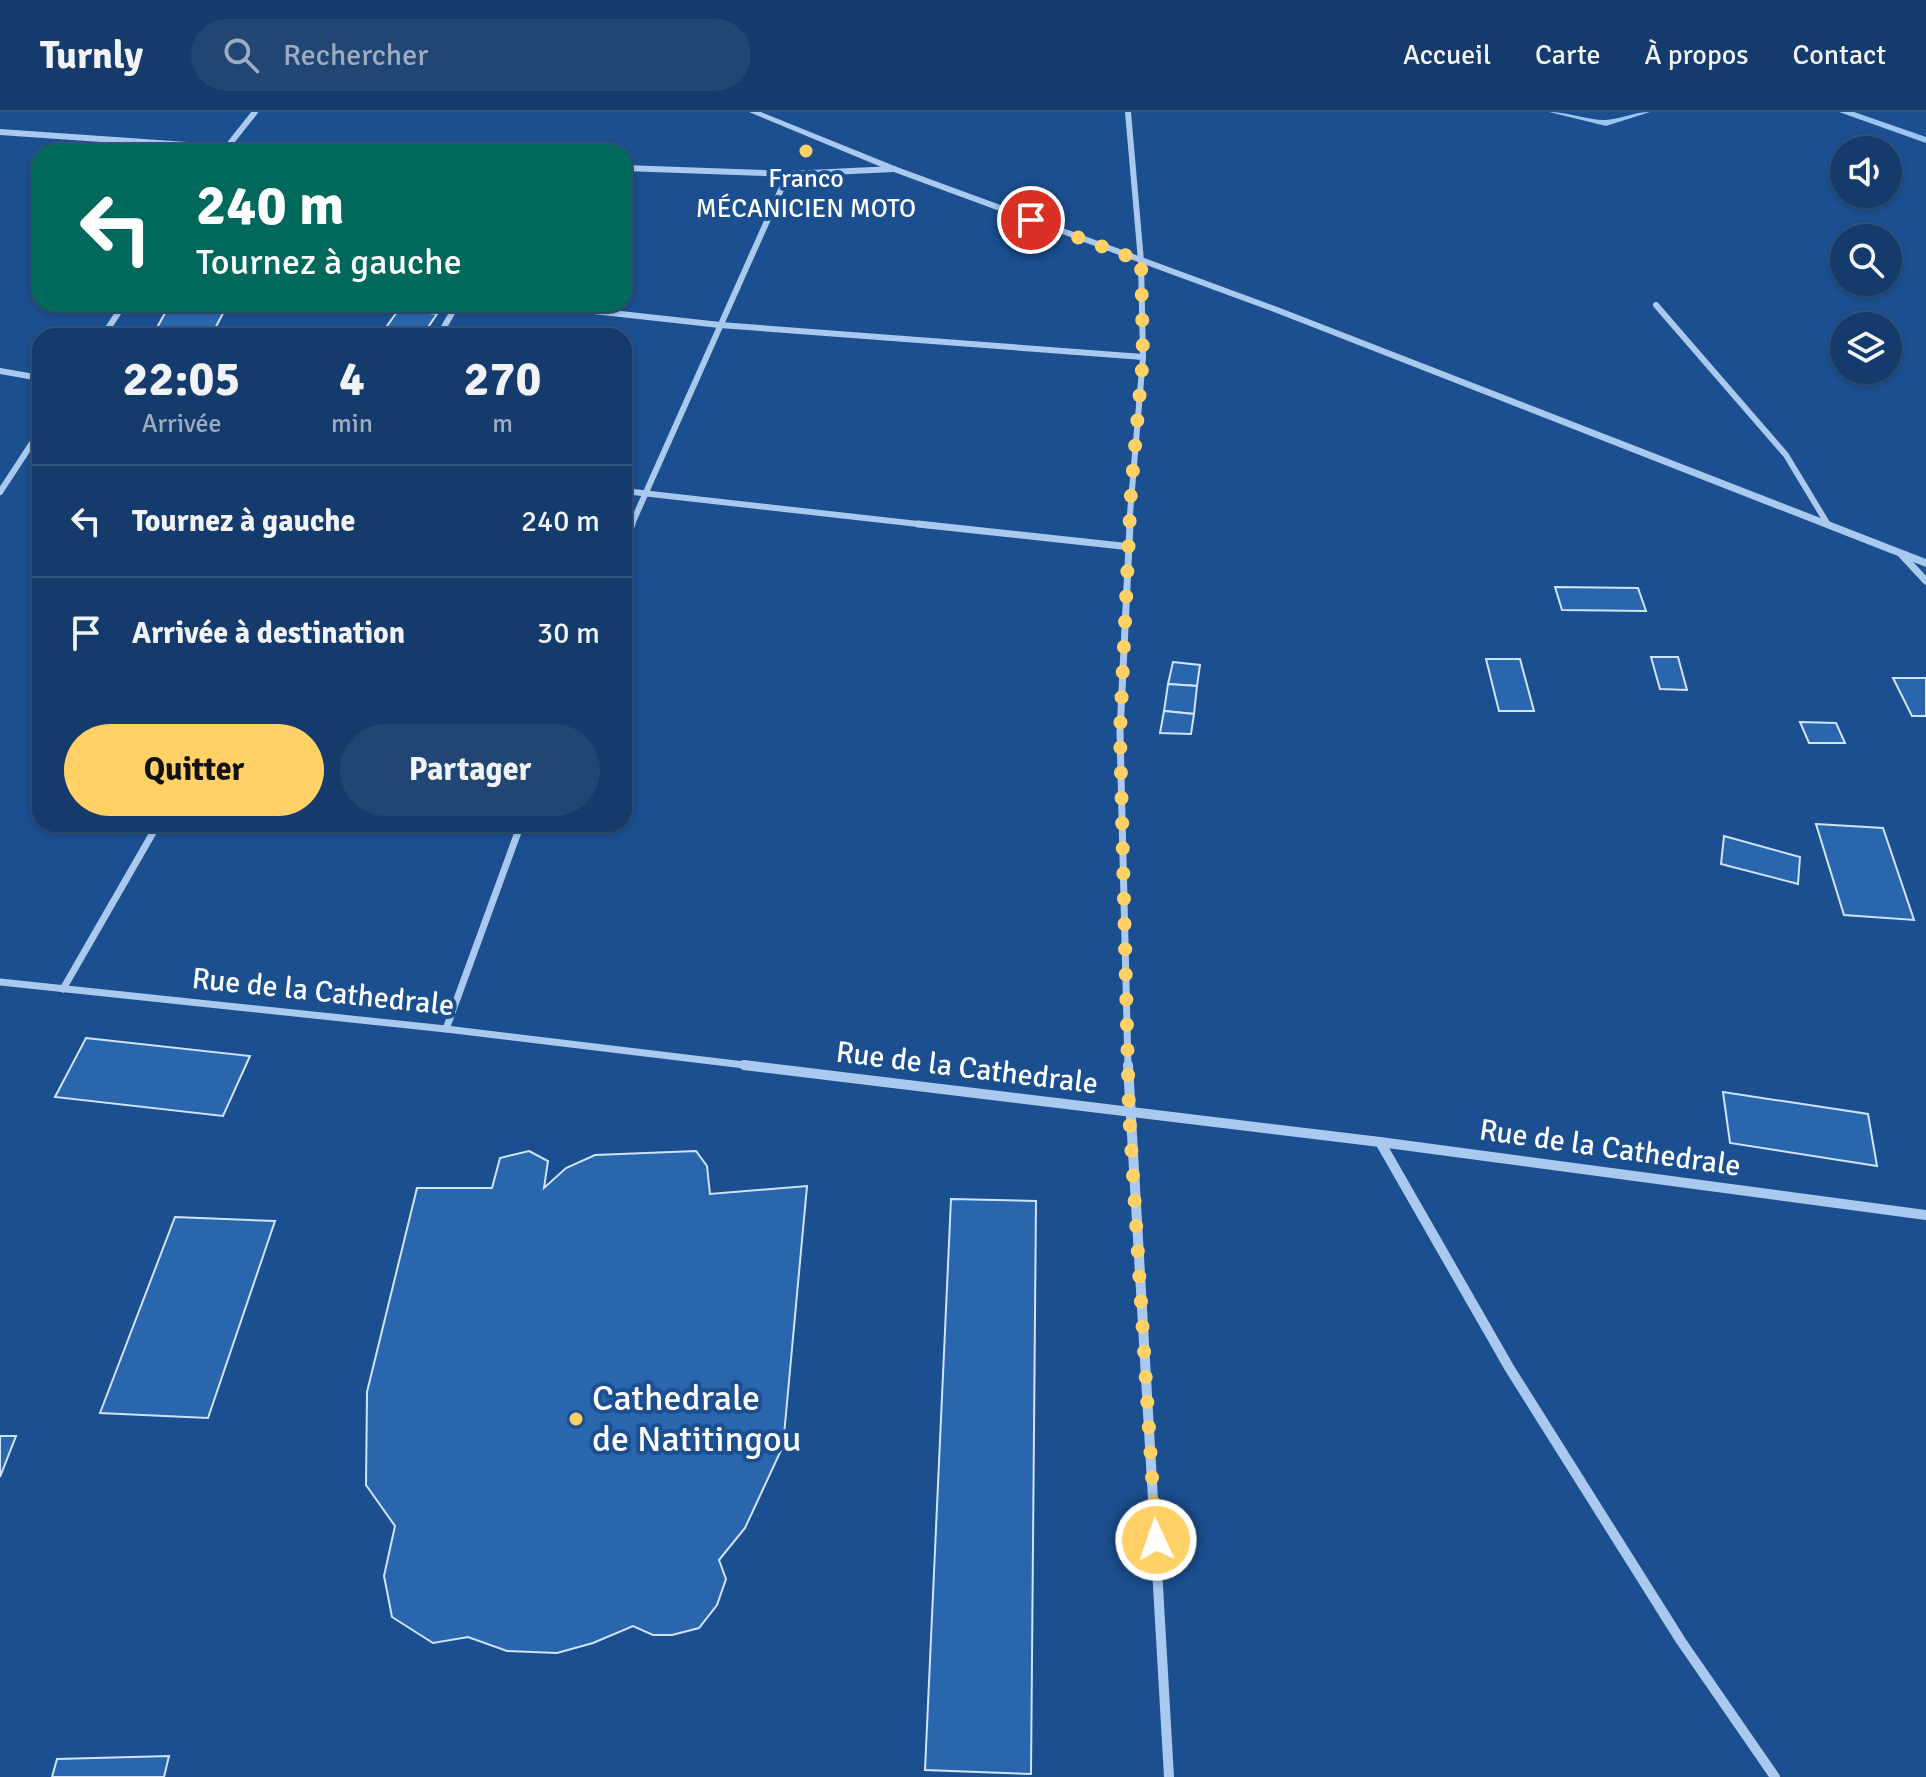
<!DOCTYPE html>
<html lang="fr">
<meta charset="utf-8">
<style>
body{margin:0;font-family:Signika,sans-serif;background:#214673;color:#f1f3f6;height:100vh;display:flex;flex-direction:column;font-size:30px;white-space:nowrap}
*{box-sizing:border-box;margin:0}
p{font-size:26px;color:#9dadc1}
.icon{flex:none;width:44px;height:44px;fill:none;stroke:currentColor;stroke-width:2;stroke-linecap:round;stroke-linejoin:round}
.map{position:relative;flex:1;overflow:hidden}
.sheet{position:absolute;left:32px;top:216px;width:600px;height:504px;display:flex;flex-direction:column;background:#143b6b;border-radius:24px;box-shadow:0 2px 6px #0004,0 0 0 2px #33557e}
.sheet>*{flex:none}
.banner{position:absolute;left:32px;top:32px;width:600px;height:168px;border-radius:24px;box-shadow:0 2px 6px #0004,0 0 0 2px #33557e;background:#00695c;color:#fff;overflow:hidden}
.controls{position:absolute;left:1830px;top:24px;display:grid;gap:16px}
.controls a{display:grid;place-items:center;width:72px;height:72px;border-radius:50%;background:#143b6b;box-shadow:0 2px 6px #0004,0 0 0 2px #33557e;font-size:40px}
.pin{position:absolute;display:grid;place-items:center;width:68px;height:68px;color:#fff;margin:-34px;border:4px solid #fff;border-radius:50%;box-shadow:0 2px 8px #0007}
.me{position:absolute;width:88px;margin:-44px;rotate:357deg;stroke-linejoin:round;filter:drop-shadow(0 0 6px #0008)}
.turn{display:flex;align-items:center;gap:28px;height:168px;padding:0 32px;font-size:36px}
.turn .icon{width:104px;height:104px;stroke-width:2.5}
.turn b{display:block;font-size:56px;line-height:68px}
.eta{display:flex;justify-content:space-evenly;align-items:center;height:136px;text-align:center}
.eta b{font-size:48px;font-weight:700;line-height:56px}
.action{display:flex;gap:16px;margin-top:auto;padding:16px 32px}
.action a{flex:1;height:92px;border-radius:48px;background:#ffd166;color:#111;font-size:32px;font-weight:700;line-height:92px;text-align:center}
.action a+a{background:#214673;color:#f1f3f6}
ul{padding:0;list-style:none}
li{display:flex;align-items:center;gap:24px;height:112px;padding:0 32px;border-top:2px solid #33557e}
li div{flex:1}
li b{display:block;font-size:30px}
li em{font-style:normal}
header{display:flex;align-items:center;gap:48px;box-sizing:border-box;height:112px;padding:0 40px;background:#143b6b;border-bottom:2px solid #33557e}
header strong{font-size:38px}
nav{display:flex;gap:44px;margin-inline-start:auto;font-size:28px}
.search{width:560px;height:72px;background:#214673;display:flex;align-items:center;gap:20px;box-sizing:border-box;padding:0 28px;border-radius:44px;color:#9dadc1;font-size:30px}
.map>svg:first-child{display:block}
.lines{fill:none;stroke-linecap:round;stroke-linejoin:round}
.stream{fill:#9cc4f0;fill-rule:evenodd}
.building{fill:#2a66ad;stroke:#cfe3fa;stroke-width:2}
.minor-far2{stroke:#a9c9ee;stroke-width:6}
.minor-far1{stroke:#a9c9ee;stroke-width:7}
.minor{stroke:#a9c9ee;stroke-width:10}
.tertiary{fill:#a9c9ee;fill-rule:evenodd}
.route{stroke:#ffd166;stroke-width:14;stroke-dasharray:0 25.2}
.poi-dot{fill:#ffd166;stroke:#1b4f8f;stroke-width:3}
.labels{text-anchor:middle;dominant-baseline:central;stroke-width:8;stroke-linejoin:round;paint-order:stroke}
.far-poi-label{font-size:26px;fill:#fff;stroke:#1b4f8f}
.street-label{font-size:30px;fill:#fff;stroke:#1b4f8f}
.near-poi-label{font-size:36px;fill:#fff;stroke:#1b4f8f;text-anchor:start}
</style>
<header>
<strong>Turnly</strong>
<div class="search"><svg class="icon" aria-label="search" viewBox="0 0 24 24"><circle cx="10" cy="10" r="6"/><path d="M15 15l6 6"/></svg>Rechercher</div>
<nav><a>Accueil</a><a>Carte</a><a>À propos</a><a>Contact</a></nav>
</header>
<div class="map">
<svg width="1926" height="1665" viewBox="0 0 1926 1665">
<rect width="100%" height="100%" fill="#1b4f8f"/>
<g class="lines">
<!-- stream -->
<g class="stream">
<path d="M1549 0C1568 0 1591 9 1606 8 1621 7 1634 0 1650 0L1606 14Z"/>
<path d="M1839 0H1854L1926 25V31Z"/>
</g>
</g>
<!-- building -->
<g class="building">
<path d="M170 192H228L212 222 154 221Z"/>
<path d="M399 197 437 202 422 224H380Z"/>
<path d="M1555 475 1638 476 1646 499 1562 498Z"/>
<path d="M1651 545H1678L1687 578 1660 577Z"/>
<path d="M1486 547H1520L1534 599H1499Z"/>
<path d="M1173 550 1200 553 1197 574 1168 572Z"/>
<path d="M1893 566H1926V604H1912Z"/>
<path d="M1168 572 1197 574 1194 602 1164 599Z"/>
<path d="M1164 599 1194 602 1191 622 1160 621Z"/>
<path d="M1800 610 1836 611 1845 631H1809Z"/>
<path d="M1816 712 1883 716 1914 808 1844 803Z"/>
<path d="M1724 724 1800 745 1798 772 1721 752Z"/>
<path d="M86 926 250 944 223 1004 55 985Z"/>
<path d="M1723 980 1868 1002 1877 1054 1730 1031Z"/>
<path d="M529 1039 548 1049 544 1076 566 1056 595 1043 696 1039 707 1054 710 1082 807 1074 783 1334 745 1416 719 1448 726 1467 717 1493 699 1516 672 1523H653L633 1514 593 1531 557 1541 507 1539 468 1525 433 1531 392 1505 384 1464 395 1414 366 1373 367 1280 417 1076H492L500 1046Z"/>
<path d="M951 1087 1036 1089 1031 1662 925 1658Z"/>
<path d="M175 1105 275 1109 208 1306 100 1301Z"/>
<path d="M0 1324H16L0 1365Z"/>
<path d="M169 1644 164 1665H52L57 1647Z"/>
</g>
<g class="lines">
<!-- minor-far2 -->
<g class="minor-far2">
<path d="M1128 0 1141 149 1143 245 1129 414"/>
<path d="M0 20 289 40"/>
<path d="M224 39 255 0"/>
<path d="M624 56 788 62 894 57"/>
<path d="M530 192 720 213 1143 245"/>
<path d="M1656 193 1786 343 1827 411"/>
<path d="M103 224 124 192"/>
<path d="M439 224 457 192"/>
<path d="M0 259 40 266"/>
<path d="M624 379 936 414"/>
<path d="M0 380 40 319"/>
<path d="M631 414 788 62"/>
</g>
<!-- minor-far1 -->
<g class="minor-far1">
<path d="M918 412 1131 435"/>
<path d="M624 432 632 412"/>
<path d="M1901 442 1926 469"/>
<path d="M0 870 446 917 761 955"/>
<path d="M63 877 158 712"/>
<path d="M446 917 521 712"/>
<path d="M1128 955 1120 620 1130 412"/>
</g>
<!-- minor -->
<g class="minor">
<path d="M744 953 1380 1030 1926 1103"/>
<path d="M1128 953 1169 1665"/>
<path d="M1380 1030 1510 1257 1681 1529 1775 1665"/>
</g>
<!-- tertiary -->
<path class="tertiary" d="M749 0H761L897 55 1280 196 1926 447V455L1274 200 891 59Z"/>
</g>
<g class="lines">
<!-- route -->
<path class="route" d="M1031 108 1141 149 1143 245 1131 380 1120 620 1129 1000 1156 1428"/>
</g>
<!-- markers -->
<g class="poi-dot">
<circle cx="806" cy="39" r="8"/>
<circle cx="576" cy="1307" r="8"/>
</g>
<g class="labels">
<!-- far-poi labels -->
<g class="far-poi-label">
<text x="806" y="67">Franco<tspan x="806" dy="30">MÉCANICIEN MOTO</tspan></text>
</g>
<!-- street labels -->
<g class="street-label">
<text transform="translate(323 880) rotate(6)">Rue de la Cathedrale</text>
<text transform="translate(967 956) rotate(7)">Rue de la Cathedrale</text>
<text transform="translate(1610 1036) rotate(8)">Rue de la Cathedrale</text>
</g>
<!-- near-poi labels -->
<g class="near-poi-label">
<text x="592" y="1286">Cathedrale<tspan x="592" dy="41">de Natitingou</tspan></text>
</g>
</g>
</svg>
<div class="controls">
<a><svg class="icon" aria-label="sound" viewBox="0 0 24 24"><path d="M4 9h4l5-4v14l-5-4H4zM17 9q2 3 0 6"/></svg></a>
<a><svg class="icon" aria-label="search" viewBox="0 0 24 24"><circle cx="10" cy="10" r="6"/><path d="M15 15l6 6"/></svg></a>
<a><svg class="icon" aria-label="layers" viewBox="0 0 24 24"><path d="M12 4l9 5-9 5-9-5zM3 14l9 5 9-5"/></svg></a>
</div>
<div class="pin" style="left:1031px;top:108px;background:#d93025"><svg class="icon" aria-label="arrive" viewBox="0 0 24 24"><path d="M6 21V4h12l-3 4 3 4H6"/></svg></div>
<svg class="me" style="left:1156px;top:1428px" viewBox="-20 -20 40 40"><circle r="17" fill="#ffd166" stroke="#fff" stroke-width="3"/><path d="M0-11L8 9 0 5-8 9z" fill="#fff"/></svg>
<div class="banner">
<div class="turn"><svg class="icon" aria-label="left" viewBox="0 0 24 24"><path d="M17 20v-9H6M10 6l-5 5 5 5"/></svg><div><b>240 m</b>Tournez à gauche</div></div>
</div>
<section class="sheet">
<div class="eta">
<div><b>22:05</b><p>Arrivée</p></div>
<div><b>4</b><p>min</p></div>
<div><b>270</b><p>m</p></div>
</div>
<ul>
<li><svg class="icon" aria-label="left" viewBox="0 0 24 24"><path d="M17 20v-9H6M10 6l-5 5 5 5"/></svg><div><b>Tournez à gauche</b></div><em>240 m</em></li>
<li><svg class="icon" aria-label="arrive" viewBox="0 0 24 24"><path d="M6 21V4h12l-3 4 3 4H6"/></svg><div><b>Arrivée à destination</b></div><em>30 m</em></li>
</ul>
<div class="action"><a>Quitter</a><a>Partager</a></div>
</section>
</div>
